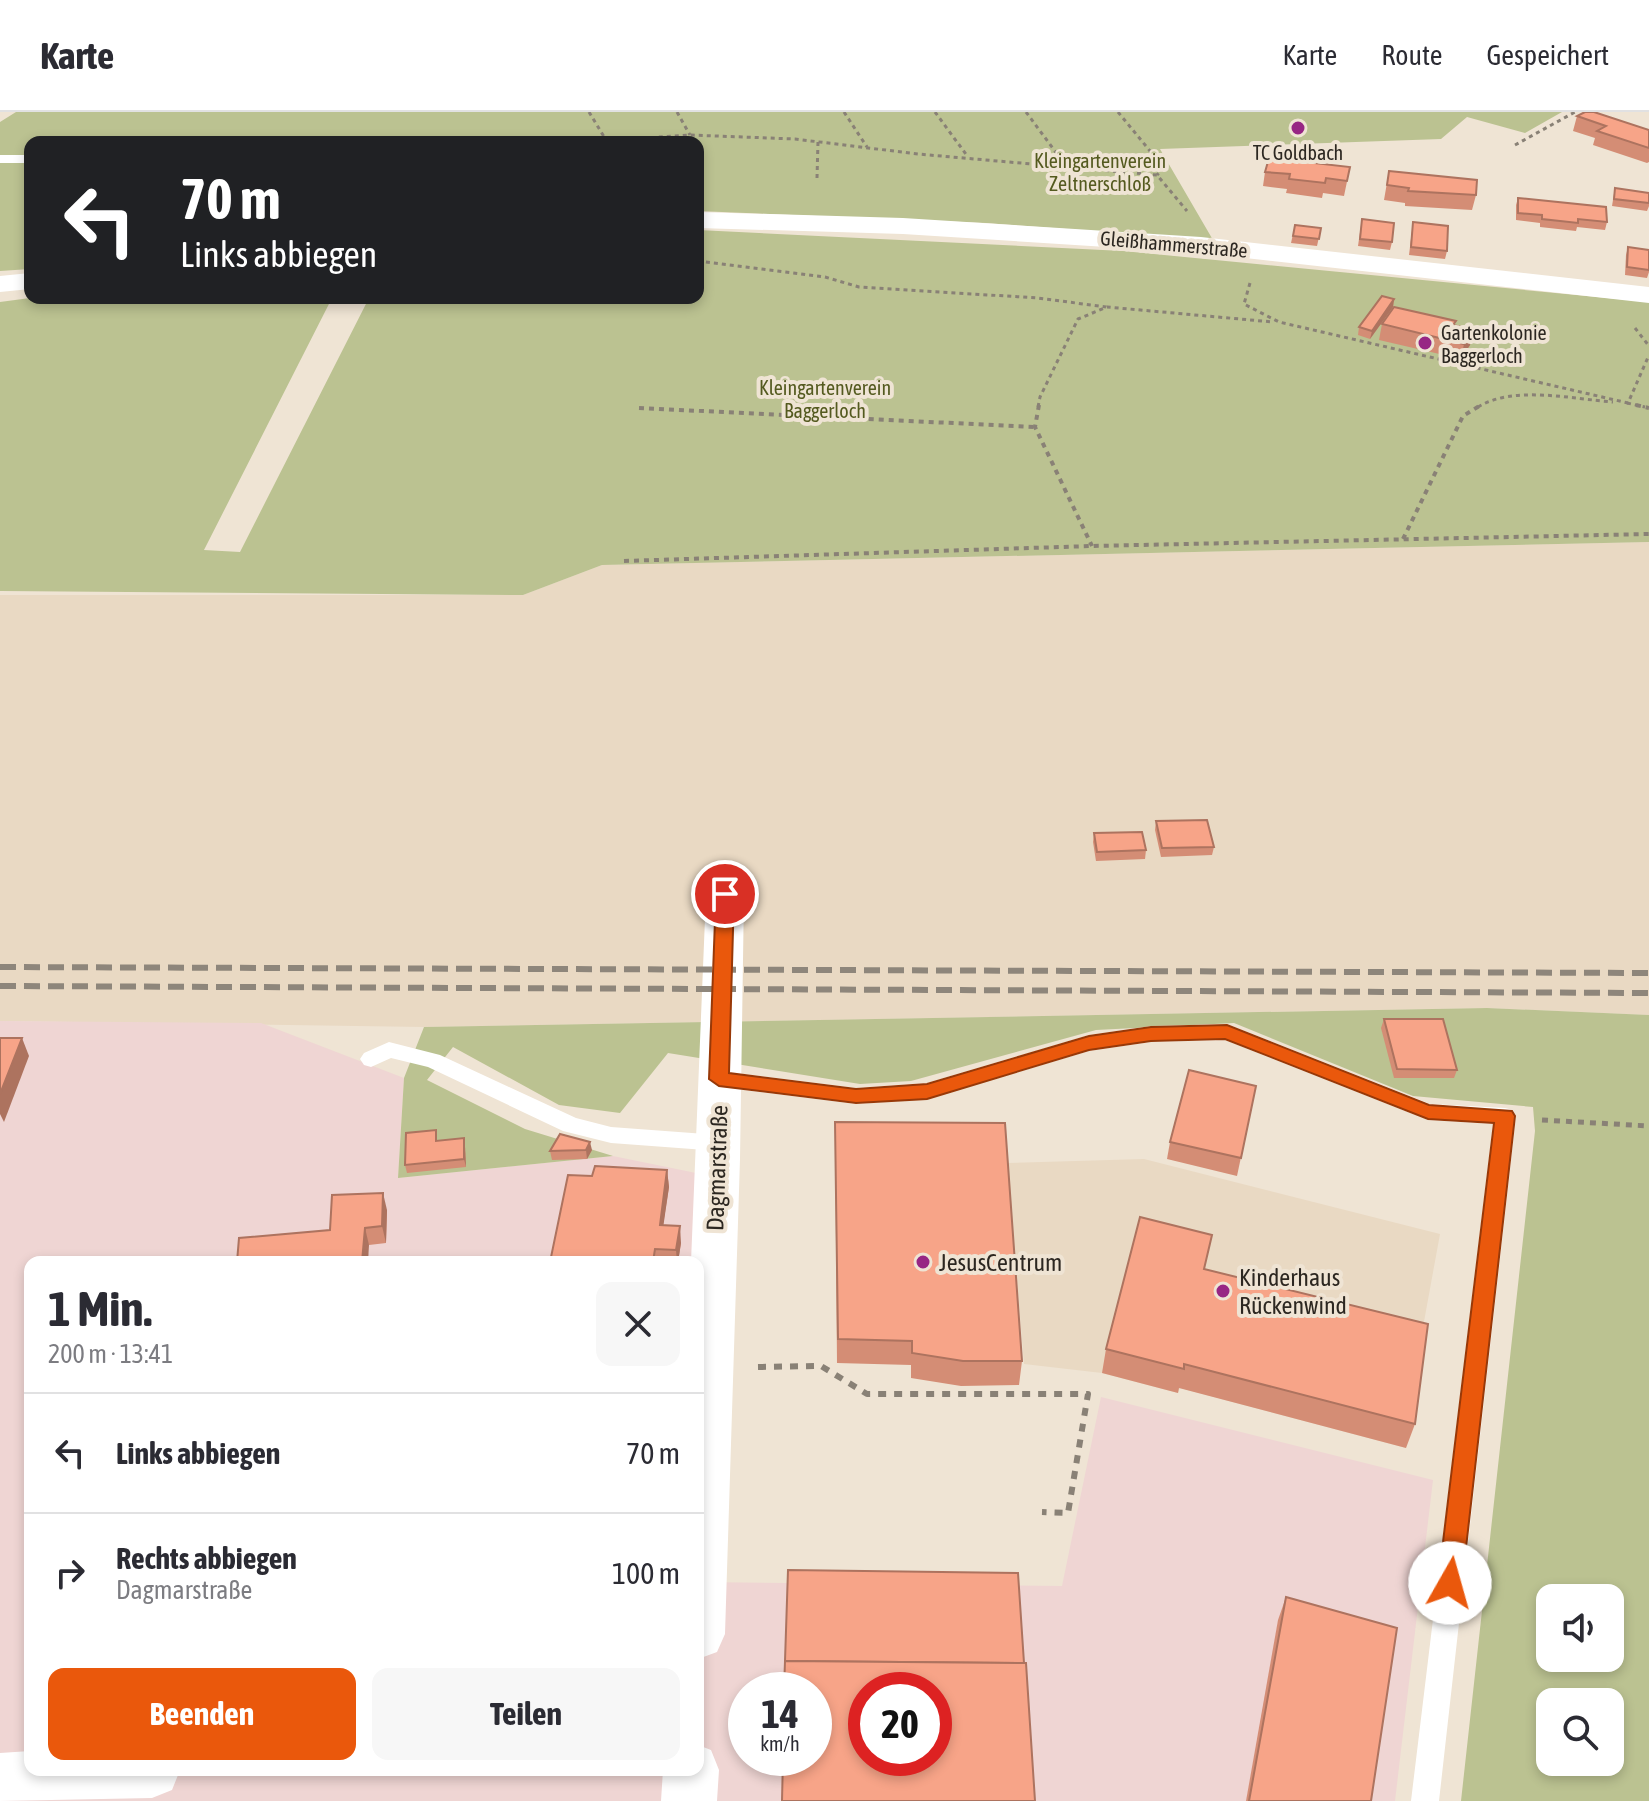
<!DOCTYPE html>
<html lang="de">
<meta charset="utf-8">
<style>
body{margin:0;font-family:"Asap Condensed",sans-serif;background:#f7f7f7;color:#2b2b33;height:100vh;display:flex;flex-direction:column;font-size:30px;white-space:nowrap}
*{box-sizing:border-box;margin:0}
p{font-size:26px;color:#7c7c81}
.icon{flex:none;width:44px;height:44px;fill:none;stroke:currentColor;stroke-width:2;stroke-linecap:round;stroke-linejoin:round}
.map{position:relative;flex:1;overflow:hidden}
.side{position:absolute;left:24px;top:1144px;width:680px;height:520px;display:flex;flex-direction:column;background:#fff;border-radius:16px;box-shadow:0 4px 12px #0003}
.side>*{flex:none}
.top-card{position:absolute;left:24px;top:24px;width:680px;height:168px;border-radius:16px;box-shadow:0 4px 12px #0003;background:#202124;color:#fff;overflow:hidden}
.controls{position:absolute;left:1536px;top:1472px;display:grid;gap:16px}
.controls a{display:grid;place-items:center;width:88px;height:88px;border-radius:16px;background:#fff;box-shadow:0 4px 12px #0003;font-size:40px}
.speed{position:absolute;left:728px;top:1560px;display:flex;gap:16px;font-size:40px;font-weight:700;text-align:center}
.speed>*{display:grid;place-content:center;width:104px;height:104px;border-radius:50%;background:#fff;box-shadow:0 4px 12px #0003;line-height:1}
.speed small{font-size:20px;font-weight:400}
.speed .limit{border:12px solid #d22;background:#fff;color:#111}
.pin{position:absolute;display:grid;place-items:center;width:68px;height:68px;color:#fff;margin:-34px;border:4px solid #fff;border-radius:50%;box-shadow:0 2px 8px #0007}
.me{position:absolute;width:88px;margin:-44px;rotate:7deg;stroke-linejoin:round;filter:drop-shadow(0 0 6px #0008)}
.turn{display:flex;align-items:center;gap:28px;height:168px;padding:0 24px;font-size:36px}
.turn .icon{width:104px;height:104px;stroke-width:2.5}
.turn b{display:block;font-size:56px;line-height:68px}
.round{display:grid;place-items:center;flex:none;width:84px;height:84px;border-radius:16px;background:#f7f7f7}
.overview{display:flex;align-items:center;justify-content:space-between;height:136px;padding:0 24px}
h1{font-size:48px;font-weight:700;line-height:60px}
.primary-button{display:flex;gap:16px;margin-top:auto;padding:16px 24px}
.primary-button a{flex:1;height:92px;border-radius:16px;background:#ea580c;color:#fff;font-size:32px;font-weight:700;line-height:92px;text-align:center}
.primary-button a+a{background:#f7f7f7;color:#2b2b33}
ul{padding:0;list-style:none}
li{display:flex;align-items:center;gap:24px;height:120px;padding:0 24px;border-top:2px solid #e1e1e2}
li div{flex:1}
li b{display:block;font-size:30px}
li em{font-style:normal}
header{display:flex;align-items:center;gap:48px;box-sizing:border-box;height:112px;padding:0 40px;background:#fff;border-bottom:2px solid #e1e1e2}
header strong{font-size:38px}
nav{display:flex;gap:44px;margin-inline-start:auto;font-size:28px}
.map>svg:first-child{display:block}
.built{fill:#e9d9c3}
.industrial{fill:#efd5d3;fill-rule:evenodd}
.green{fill:#bbc291;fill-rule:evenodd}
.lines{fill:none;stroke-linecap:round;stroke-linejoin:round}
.path-far3{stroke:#898176;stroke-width:3;stroke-dasharray:4 4;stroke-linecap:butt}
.path-far2{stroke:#898176;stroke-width:4;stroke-dasharray:5 5;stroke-linecap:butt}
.path-far1{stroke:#898176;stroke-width:5;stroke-dasharray:6 6;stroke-linecap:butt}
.path{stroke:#898176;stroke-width:6;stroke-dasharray:8 8;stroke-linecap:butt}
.lane{fill:#fff;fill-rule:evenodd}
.street{fill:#fff;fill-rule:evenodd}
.rail{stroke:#8e867b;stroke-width:6;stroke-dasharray:16 8;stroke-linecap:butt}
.wall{fill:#d48d75}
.shaded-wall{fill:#ad735f}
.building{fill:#f7a488;stroke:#ad735f;stroke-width:2;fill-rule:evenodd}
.route{fill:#ea580c;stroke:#983908;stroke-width:2}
.poi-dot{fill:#972684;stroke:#efe4d4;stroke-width:3}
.labels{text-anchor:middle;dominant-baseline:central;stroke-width:8;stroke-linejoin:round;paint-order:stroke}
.far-poi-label{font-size:20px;fill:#2c2721;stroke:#efe4d4}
.far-park-label{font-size:20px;fill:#545a1f;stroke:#efe4d4}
.far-street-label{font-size:20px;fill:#2c2721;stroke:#efe4d4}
.street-label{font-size:24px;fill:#2c2721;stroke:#efe4d4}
.poi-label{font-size:24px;fill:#2c2721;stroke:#efe4d4;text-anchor:start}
</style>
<header>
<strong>Karte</strong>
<nav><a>Karte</a><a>Route</a><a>Gespeichert</a></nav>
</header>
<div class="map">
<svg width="1649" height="1689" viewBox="0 0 1649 1689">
<rect width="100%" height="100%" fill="#efe4d4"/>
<!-- built -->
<g class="built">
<path d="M1649 430V903L1487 896 424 915 0 909V483H523L602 453Z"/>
<path d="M1144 1047 1440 1122 1419 1237 1406 1336 1180 1276 1178 1281 1102 1261 1024 1252 1007 1051Z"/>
</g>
<!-- industrial -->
<path class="industrial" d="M0 909 261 911 404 966 398 1066 613 1044 696 1061 692 1150H30V1658H698V1470L1062 1474 1101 1285 1433 1368 1395 1689H0ZM746 1578H814V1646H746ZM866 1578H934V1646H866Z"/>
<!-- green -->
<g class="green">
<path d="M16 0H1562L1525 21 1467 5 1441 27 1160 37 1213 128 986 111 698 99V30H30V157L0 159V10Z"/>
<path d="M698 118 1123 139 1649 190V430L602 453 523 483 0 479V190L30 186H332L204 438 240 440 369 186H698Z"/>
<path d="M1487 896 1649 903V1689H1461L1535 1019 1533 995 1413 984 1234 911 1096 918 911 969 860 972 668 941 620 1001 559 993 453 935 427 968 525 1017 613 1044 398 1066 404 966 424 915ZM1550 1486H1610V1546H1550ZM1550 1590H1610V1650H1550Z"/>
</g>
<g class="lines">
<!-- path-far3 -->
<g class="path-far3">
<path d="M589 0 606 28"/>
<path d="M677 0 690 23"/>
<path d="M844 0 867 35"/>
<path d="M935 0 968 45"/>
<path d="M1026 0 1066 54"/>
<path d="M1118 0 1164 56 1157 63"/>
<path d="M587 30 690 23 795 27 918 42 1157 63 1187 99"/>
<path d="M1515 33 1575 0"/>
<path d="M817 66 818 30"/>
<path d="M698 149 825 165 859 175 1038 186 1106 195"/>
<path d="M1250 171 1244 192 1279 210 1628 291 1649 243"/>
<path d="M1635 216 1649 234"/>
<path d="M1627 291 1645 295"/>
<path d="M1038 295 1040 285 1078 207 1107 195 1273 210"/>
<path d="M1478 295C1514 273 1572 287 1613 290"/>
</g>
<!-- path-far2 -->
<g class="path-far2">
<path d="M1039 293 1035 315 1092 434"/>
<path d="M1636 293 1649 296"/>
<path d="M639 296 1035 315"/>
<path d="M1403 427 1463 304 1481 293"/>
<path d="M624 449 1092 434 1649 422"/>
</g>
<!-- path-far1 -->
<path class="path-far1" d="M1542 1008 1649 1014"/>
<!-- path -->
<path class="path" d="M758 1255 821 1254 867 1282H1088L1068 1401 1042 1400"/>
<!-- lane -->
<g class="lane">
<rect x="0" y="43" width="30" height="8"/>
<path d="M1227 912 1430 992 1505 996 1513 998 1516 1004 1439 1689H1411L1493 1012 1428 1008 1225 928 1151 930 1089 939 927 987 856 992 719 975 712 973 708 967 712 961 719 959 856 976 927 971 1089 923 1151 914Z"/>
<path d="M389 930 440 943 576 1006 611 1015 719 1023 727 1025 730 1031 727 1037 719 1039 611 1031 563 1019 428 955 391 946 371 955 364 953 360 947 364 941Z"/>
</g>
<!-- street -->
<g class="street">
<path d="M698 100 903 106 1201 125 1649 175V191L1201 141 903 122 698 116Z"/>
<path d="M30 161V177L0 180V164Z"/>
<path d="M725 769 739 773 744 782 740 1047 725 1522 717 1540 698 1547V1150H691L706 782 711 773Z"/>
<path d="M698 1633 711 1638 719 1658 717 1689H661L663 1658H698Z"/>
<path d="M30 1639V1658H180L172 1678 152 1686 0 1689V1641Z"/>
</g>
<!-- rail -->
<g class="rail">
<path d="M0 855 1649 861"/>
<path d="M0 874 1649 881"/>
</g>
</g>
<!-- wall -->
<g class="wall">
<path d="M1577 4 1649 18V50L1647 51 1593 33 1595 26 1573 19Z"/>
<path d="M1350 55 1344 84 1323 81 1322 86 1286 81 1287 77 1263 74 1265 60Z"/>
<path d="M1389 59 1476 83 1472 98 1405 94V91L1384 88Z"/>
<path d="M1615 76 1649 81V94L1647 99 1612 94Z"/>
<path d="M1518 86 1607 110 1605 118 1577 115 1576 119 1540 115V111L1516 108V93Z"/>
<path d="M1362 107 1392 130 1390 138 1358 134Z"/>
<path d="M1413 110 1447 139 1445 147 1409 143Z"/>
<path d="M1295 113 1321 116 1317 134 1291 131Z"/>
<path d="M1628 135 1649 138V160L1647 166 1625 163 1626 143Z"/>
<path d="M1394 187 1393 195 1370 227 1358 223 1359 215Z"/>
<path d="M1382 212 1455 213 1473 218 1470 233 1461 247 1379 228Z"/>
<path d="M1156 709 1214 735 1212 743 1161 745 1155 718Z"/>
<path d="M1094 721 1146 738 1145 747 1096 749 1093 730Z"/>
<path d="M1384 907 1457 958 1454 966H1394L1381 916Z"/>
<path d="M1256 974 1237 1064 1167 1047 1170 1030Z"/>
<path d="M835 1010 1022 1249 1019 1273 961 1274 911 1266V1253L837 1251Z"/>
<path d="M464 1026 465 1035 466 1055 407 1061 405 1053 438 1029Z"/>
<path d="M592 1038 587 1047 552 1048 550 1039Z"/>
<path d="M667 1058 669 1075 663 1113 681 1131 678 1150H550L592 1064Z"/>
<path d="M387 1098 386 1131 369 1133 330 1118Z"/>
<path d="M1204 1157 1415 1312 1406 1336 1179 1276 1178 1281 1102 1261 1106 1237Z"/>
<path d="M1286 1485 1371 1689H1246L1278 1508Z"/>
</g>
<!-- shaded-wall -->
<g class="shaded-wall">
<path d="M1394 187 1393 195 1370 227 1372 219Z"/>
<path d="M1473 218 1470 233 1461 247 1464 232Z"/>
<path d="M22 926 29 944 4 1010 0 1002V982Z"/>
<path d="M464 1026 465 1035 466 1055 464 1047Z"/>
<path d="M590 1030 592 1038 587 1047 586 1038Z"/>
<path d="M667 1058 669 1075 661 1130 660 1113Z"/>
<path d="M383 1081 387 1098 386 1131 382 1114Z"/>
<path d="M680 1114 681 1131 678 1150H677L676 1138Z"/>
<path d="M365 1116 369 1133 368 1150H362Z"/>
</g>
<!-- building -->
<g class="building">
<path d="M1585 0H1594L1649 18V36L1597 19 1606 14 1577 4Z"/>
<path d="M1269 46 1350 55 1347 69 1326 66 1325 71 1289 67 1290 62 1265 60Z"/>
<path d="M1389 59 1477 68 1476 83 1408 79 1409 76 1387 73Z"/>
<path d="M1615 76 1649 81V91L1614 87Z"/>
<path d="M1518 86 1606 95 1607 110 1578 107V111L1542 107V103L1518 101Z"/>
<path d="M1362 107 1394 111 1392 130 1360 127Z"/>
<path d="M1413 110 1448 114 1447 139 1411 135Z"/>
<path d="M1295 113 1321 116 1319 127 1293 124Z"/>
<path d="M1628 135 1649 138V158L1627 155Z"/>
<path d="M1382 184 1394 187 1372 219 1359 215Z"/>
<path d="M1394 195 1456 209 1453 213 1473 218 1464 232 1382 212Z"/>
<path d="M1207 708 1214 735 1162 736 1156 709Z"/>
<path d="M1142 720 1146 738 1097 740 1094 721Z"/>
<path d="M1384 907H1443L1457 958 1397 957Z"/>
<path d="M0 926H22L0 982Z"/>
<path d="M1189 958 1256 974 1241 1046 1170 1030Z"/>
<path d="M835 1010 1005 1011 1022 1249H963L912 1241V1229L838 1227Z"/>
<path d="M436 1018V1029L464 1026V1047L405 1053 406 1021Z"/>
<path d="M560 1022 590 1030 586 1038 550 1039Z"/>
<path d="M595 1054 667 1058 660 1113 680 1114 676 1138 655 1137 653 1150H550L568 1063 592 1064Z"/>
<path d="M383 1081 382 1114 365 1116 362 1150H237L239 1126 330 1118 332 1083Z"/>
<path d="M1140 1105 1212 1123 1204 1157 1428 1212 1415 1312 1184 1252V1257L1106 1237Z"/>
<path d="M788 1458 1018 1461 1024 1551 785 1549Z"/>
<path d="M1286 1485 1397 1516 1371 1689H1249Z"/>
<path d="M785 1549 1026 1551 1035 1689H782L783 1646H814V1578H784ZM866 1578H934V1646H866Z"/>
</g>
<!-- route -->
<path class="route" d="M725 776 734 782 729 961 856 977 927 972 1089 924 1151 915 1227 913 1429 993 1512 999 1515 1004 1462 1471 1458 1479 1450 1482 1442 1479 1438 1471 1494 1011 1428 1007 1225 927 1151 929 1089 938 927 987 856 991 719 974 709 967 716 782Z"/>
<!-- markers -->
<g class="poi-dot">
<circle cx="1298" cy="16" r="8"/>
<circle cx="1425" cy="231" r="8"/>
<circle cx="923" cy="1150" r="8"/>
<circle cx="1223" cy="1179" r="8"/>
</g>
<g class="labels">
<!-- far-poi labels -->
<g class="far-poi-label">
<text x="1298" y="40">TC Goldbach</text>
<text x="1441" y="220" text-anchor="start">Gartenkolonie<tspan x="1441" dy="23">Baggerloch</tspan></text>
</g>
<!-- far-park labels -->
<g class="far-park-label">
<text x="1100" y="48">Kleingartenverein<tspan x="1100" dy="23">Zeltnerschloß</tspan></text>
<text x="825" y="275">Kleingartenverein<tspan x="825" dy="23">Baggerloch</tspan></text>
</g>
<!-- far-street labels -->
<g class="far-street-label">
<text transform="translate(1174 132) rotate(5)">Gleißhammerstraße</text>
</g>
<!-- street labels -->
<g class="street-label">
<text transform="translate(717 1056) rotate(-88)">Dagmarstraße</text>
</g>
<!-- poi labels -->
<g class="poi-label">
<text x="939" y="1150">JesusCentrum</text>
<text x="1239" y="1165">Kinderhaus<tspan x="1239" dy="28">Rückenwind</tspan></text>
</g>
</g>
</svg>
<div class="controls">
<a><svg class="icon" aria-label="sound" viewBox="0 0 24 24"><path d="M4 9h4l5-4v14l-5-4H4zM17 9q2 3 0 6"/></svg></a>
<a><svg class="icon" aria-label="search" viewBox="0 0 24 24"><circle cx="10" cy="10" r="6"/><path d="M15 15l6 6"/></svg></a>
</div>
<div class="speed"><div>14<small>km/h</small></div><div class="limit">20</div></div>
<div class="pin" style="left:725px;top:782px;background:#d93025"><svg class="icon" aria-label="arrive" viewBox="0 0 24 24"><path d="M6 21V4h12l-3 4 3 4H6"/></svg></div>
<svg class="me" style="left:1450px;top:1471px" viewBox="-20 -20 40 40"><circle r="19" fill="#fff"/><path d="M0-13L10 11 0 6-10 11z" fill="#ea580c"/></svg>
<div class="top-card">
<div class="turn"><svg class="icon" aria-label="left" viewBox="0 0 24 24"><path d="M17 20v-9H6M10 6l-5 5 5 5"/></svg><div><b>70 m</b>Links abbiegen</div></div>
</div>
<section class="side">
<div class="overview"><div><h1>1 Min.</h1><p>200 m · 13:41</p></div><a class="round"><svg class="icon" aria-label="close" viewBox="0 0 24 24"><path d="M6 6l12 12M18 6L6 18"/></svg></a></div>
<ul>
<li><svg class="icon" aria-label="left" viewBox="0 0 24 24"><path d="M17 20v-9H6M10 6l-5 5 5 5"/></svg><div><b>Links abbiegen</b></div><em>70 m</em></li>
<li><svg class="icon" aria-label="right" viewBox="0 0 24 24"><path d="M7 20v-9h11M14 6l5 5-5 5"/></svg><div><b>Rechts abbiegen</b><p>Dagmarstraße</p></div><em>100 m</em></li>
</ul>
<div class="primary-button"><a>Beenden</a><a>Teilen</a></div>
</section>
</div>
